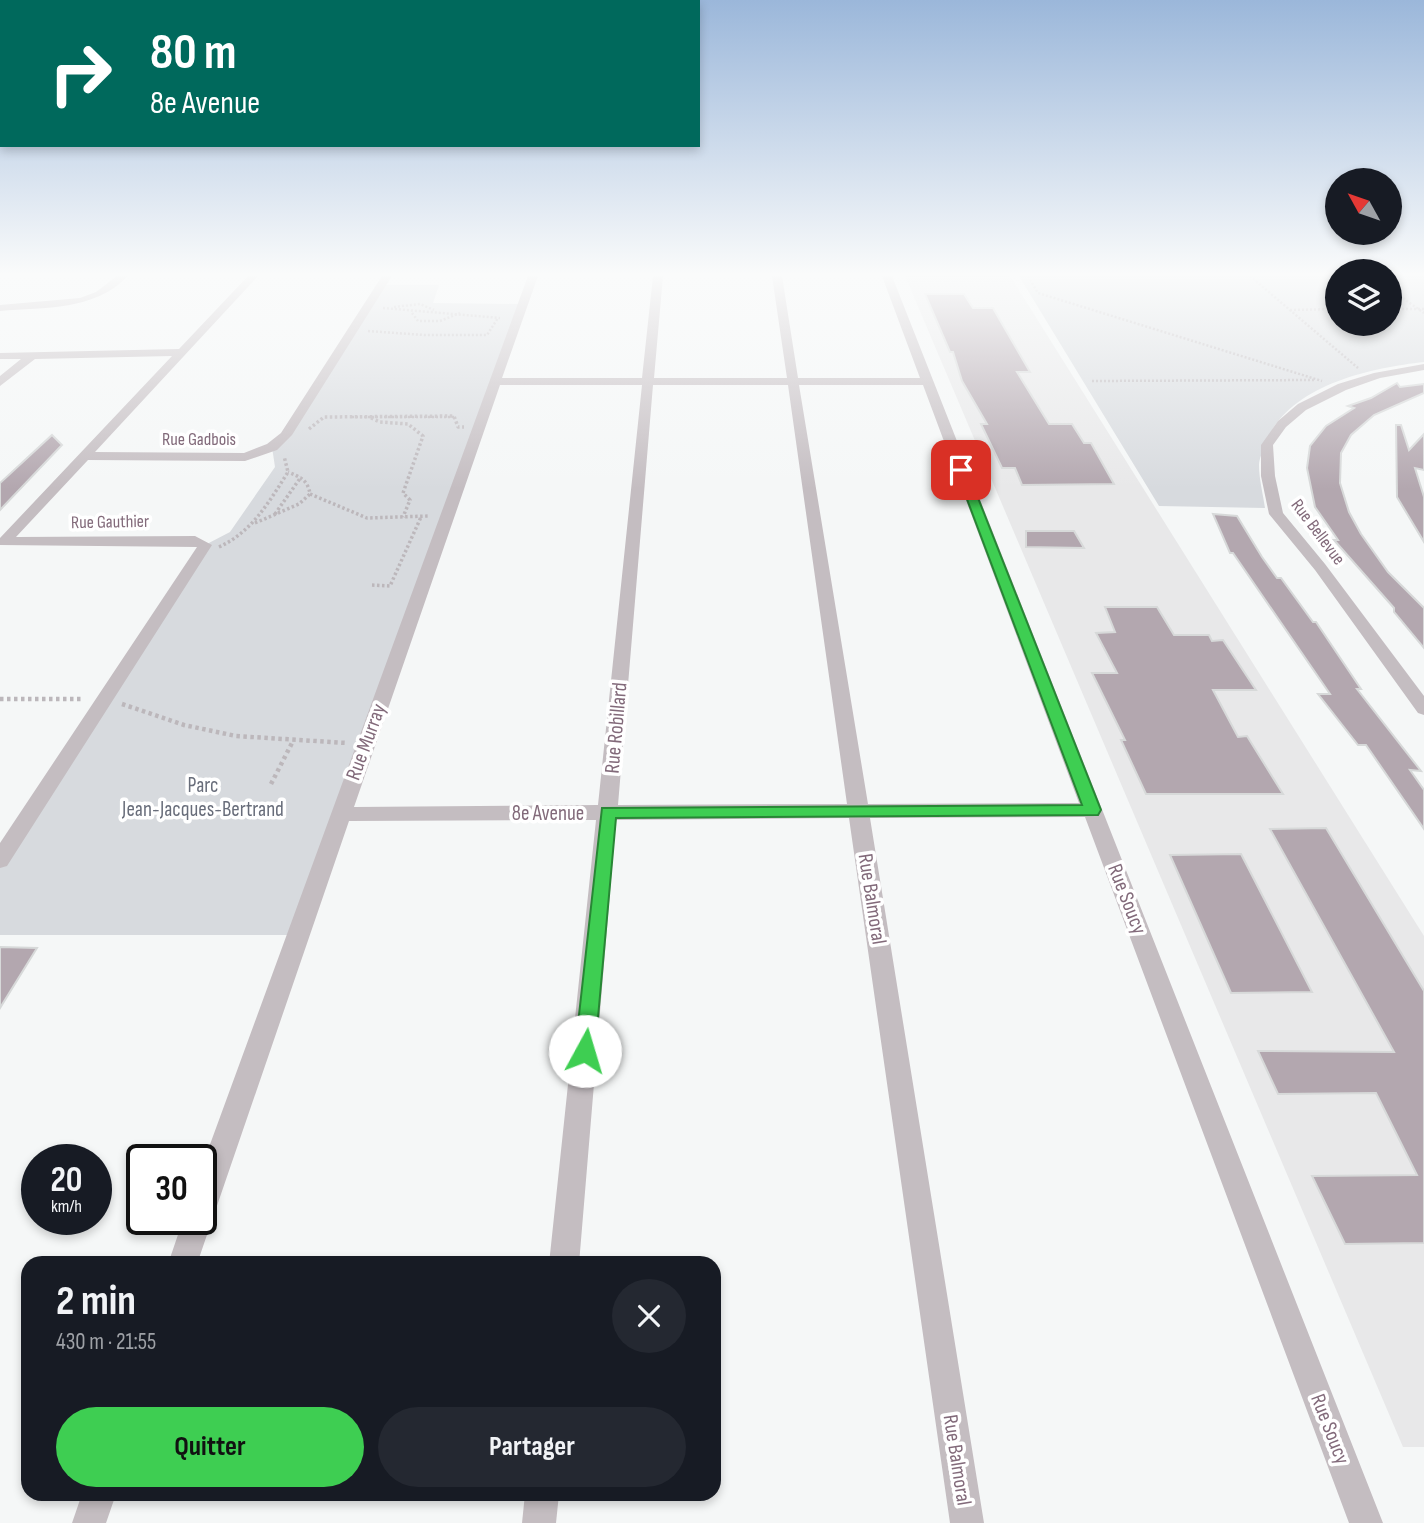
<!DOCTYPE html>
<html lang="fr">
<meta charset="utf-8">
<style>
body{margin:0;font-family:"Sofia Sans Condensed",sans-serif;background:#242831;color:#f1f3f6;height:100vh;display:flex;flex-direction:column;font-size:26px;white-space:nowrap}
*{box-sizing:border-box;margin:0}
p{font-size:23px;color:#9ea1a6}
.icon{flex:none;width:38px;height:38px;fill:none;stroke:currentColor;stroke-width:2;stroke-linecap:round;stroke-linejoin:round}
.map{position:relative;flex:1;overflow:hidden}
.side{position:absolute;left:21px;top:1256px;width:700px;height:245px;display:flex;flex-direction:column;background:#171b24;border-radius:21px;box-shadow:0 4px 10px #0003}
.side>*{flex:none}
.banner{position:absolute;left:0px;top:0px;width:700px;height:147px;box-shadow:0 4px 10px #0003;background:#00695c;color:#fff;overflow:hidden}
.needle{width:46px;rotate:310deg}
.fabs{position:absolute;left:1325px;top:168px;display:grid;gap:14px}
.fabs a{display:grid;place-items:center;width:77px;height:77px;border-radius:50%;background:#171b24;box-shadow:0 4px 10px #0003;font-size:35px}
.speed{position:absolute;left:21px;top:1144px;display:flex;gap:14px;font-size:35px;font-weight:700;text-align:center}
.speed>*{display:grid;place-content:center;width:91px;height:91px;border-radius:50%;background:#171b24;box-shadow:0 4px 10px #0003;line-height:1}
.speed small{font-size:18px;font-weight:400}
.speed .limit{border:4px solid #111;border-radius:10px;background:#fff;color:#111}
.pin{position:absolute;display:grid;place-items:center;width:60px;height:60px;color:#fff;margin:-30px;border-radius:14px;box-shadow:0 4px 10px #0006}
.me{position:absolute;width:77px;margin:-38px;rotate:6deg;stroke-linejoin:round;filter:drop-shadow(0 0 5px #0008)}
.turn{display:flex;align-items:center;gap:24px;height:147px;padding:0 35px;font-size:32px}
.turn .icon{width:91px;height:91px;stroke-width:2.5}
.turn b{display:block;font-size:49px;line-height:60px}
.round{display:grid;place-items:center;flex:none;width:74px;height:74px;border-radius:37px;background:#242831}
.summary{display:flex;align-items:center;justify-content:space-between;height:119px;padding:0 35px}
h1{font-size:42px;font-weight:700;line-height:52px}
.cta{display:flex;gap:14px;margin-top:auto;padding:14px 35px}
.cta a{flex:1;height:80px;border-radius:42px;background:#3ece52;color:#111;font-size:28px;font-weight:700;line-height:80px;text-align:center}
.cta a+a{background:#242831;color:#f1f3f6}
.map>svg:first-child{display:block}
.built{fill:#e8e8e9}
.green{fill:#d7dade}
.building{fill:#b3a7af;stroke:#d7d9d9;stroke-width:2}
.lines{fill:none;stroke-linecap:round;stroke-linejoin:round}
.path-far2{stroke:#bcb7bb;stroke-width:2.5;stroke-dasharray:2 2;stroke-linecap:butt}
.path-far1{stroke:#bcb7bb;stroke-width:3.5;stroke-dasharray:2.5 2.5;stroke-linecap:butt}
.path{stroke:#bcb7bb;stroke-width:4.5;stroke-dasharray:3.5 3.5;stroke-linecap:butt}
.street{fill:#c4bdc1;fill-rule:evenodd}
.route{fill:#3ece52;stroke:#288635;stroke-width:2}
.labels{text-anchor:middle;dominant-baseline:central;stroke-width:7;stroke-linejoin:round;paint-order:stroke}
.far-street-label{font-size:18px;fill:#826a7a;stroke:#fff}
.street-label{font-size:21px;fill:#826a7a;stroke:#fff}
.park-label{font-size:21px;fill:#686d7a;stroke:#fff}
</style>
<div class="map">
<svg width="1424" height="1523" viewBox="0 0 1424 1523">
<rect width="100%" height="100%" fill="#f5f7f7"/>
<!-- built -->
<path class="built" d="M905 276H1010L1424 936V1447H1403Z"/>
<!-- green -->
<g class="green">
<path d="M1019 276H1337V324H1390V276H1424V362C1369 368 1286 386 1265 445 1263 451 1259 459 1259 465 1259 479 1263 494 1265 508L1159 506Z"/>
<path d="M381 285H439L433 303 520 304 298 935H0V860L205 545 230 532 275 467 272 447Z"/>
</g>
<!-- building -->
<g class="building">
<path d="M925 294H964L973 308H993L1030 372H1017L1049 424H1072L1084 443H1091L1114 484 1022 485 1015 468H1002L981 424H987L962 381 953 352H950Z"/>
<path d="M1397 383 1400 387 1424 384V393L1374 415 1351 435 1341 453 1340 483 1349 512 1361 534 1388 572 1424 608V648L1394 612V608L1334 540H1338L1315 507 1307 468 1310 446 1326 426 1354 408 1348 406 1371 398Z"/>
<path d="M1396 425H1401L1409 450 1424 434V470L1415 468 1424 497V542L1397 497Z"/>
<path d="M52 435 62 445 0 510V483Z"/>
<path d="M1213 514 1237 516 1262 557 1277 578H1281L1313 622H1316L1361 689H1357L1421 771 1410 770 1424 790V829L1366 745H1358L1318 694H1330L1233 553H1230Z"/>
<path d="M1026 531H1074L1084 548 1026 547Z"/>
<path d="M1105 607H1157L1174 635H1209L1212 641 1223 640 1256 690H1213L1238 737 1247 736 1283 794H1146L1121 740H1125L1092 673H1117L1096 633 1115 632Z"/>
<path d="M1326 828 1424 991V1243L1345 1244 1312 1176 1417 1175 1376 1093 1278 1094 1258 1051 1394 1052 1270 829Z"/>
<path d="M1241 854 1312 992 1231 993 1170 855Z"/>
<path d="M0 947 37 948 0 1008Z"/>
</g>
<g class="lines">
<!-- path-far2 -->
<g class="path-far2">
<path d="M1028 276 1038 293 1322 381"/>
<path d="M1250 276 1358 368"/>
<path d="M1390 289 1424 313"/>
<path d="M394 307 420 304 434 310"/>
<path d="M383 308 500 318"/>
<path d="M1390 309H1424"/>
<path d="M1290 310 1337 309"/>
<path d="M412 313 418 321H440L460 313"/>
<path d="M368 331 424 335H487L498 318"/>
<path d="M1092 381 1315 380"/>
<path d="M352 417H454"/>
</g>
<!-- path-far1 -->
<g class="path-far1">
<path d="M371 418 380 422 408 424 423 436 403 493 410 500 403 517"/>
<path d="M309 429 324 417 454 416 458 427H464"/>
<path d="M310 494 367 518 429 516"/>
<path d="M275 514 301 477"/>
<path d="M255 523 299 504 310 494C308 480 300 477 288 472"/>
<path d="M219 547C252 532 269 502 288 472L284 456"/>
<path d="M372 585 390 586 421 517"/>
</g>
<!-- path -->
<g class="path">
<path d="M0 699H83"/>
<path d="M122 704 184 725 236 736 347 743"/>
<path d="M271 784 293 741"/>
</g>
<!-- street -->
<g class="street">
<path d="M117 276H128C94 311 45 307 0 311V305L80 298 96 292Z"/>
<path d="M248 276H258L95 452 244 453 267 444 281 433 382 276H392L292 435 277 450 245 461 88 460 16 537 195 536 212 545 7 866 0 868V843L197 547 0 545V538L172 356 35 359 0 386V376L21 359H0V353L179 349Z"/>
<path d="M528 276H538L502 378H642L653 276H663L654 378H787L772 276H782L798 378H920L882 276H892L1383 1523H1349L1085 817 870 818 984 1523H950L849 818 616 820 579 1264H549L596 820 349 821 197 1264H168L183 1220H201V1169ZM500 385H642L598 805 354 807ZM653 385H788L847 804 618 805ZM799 385H923L1079 803 868 804Z"/>
<path d="M1424 364V370L1380 378 1346 390 1306 410 1286 427 1273 445 1275 476 1283 513 1325 564 1424 696V715L1418 713 1315 570 1269 514 1261 476V445L1278 421 1298 404 1338 384 1374 373Z"/>
<path d="M82 1494H116L106 1523H72Z"/>
<path d="M525 1494H559L556 1523H522Z"/>
</g>
</g>
<!-- sky -->
<linearGradient id="sky" x2="0" y2="1"><stop stop-color="#9bb7da"/><stop offset="0.56" stop-color="#fafbfb"/><stop offset="1" stop-color="#fafbfb" stop-opacity="0"/></linearGradient>
<rect width="1424" height="489" fill="url(#sky)"/>
<!-- route -->
<path class="route" d="M957 467 967 470 1101 810 1098 815 616 818 595 1051 592 1058 585 1060 578 1058 575 1051 602 808 1082 805 956 470Z"/>
<g class="labels">
<!-- far-street labels -->
<g class="far-street-label">
<text x="199" y="439">Rue Gadbois</text>
<text transform="translate(110 522) rotate(-1)">Rue Gauthier</text>
<text transform="translate(1318 532) rotate(53)">Rue Bellevue</text>
</g>
<!-- street labels -->
<g class="street-label">
<text transform="translate(616 728) rotate(-85)">Rue Robillard</text>
<text transform="translate(366 742) rotate(-70)">Rue Murray</text>
<text x="548" y="813">8e Avenue</text>
<text transform="translate(872 899) rotate(81)">Rue Balmoral</text>
<text transform="translate(1127 899) rotate(69)">Rue Soucy</text>
<text transform="translate(1330 1429) rotate(69)">Rue Soucy</text>
<text transform="translate(957 1460) rotate(81)">Rue Balmoral</text>
</g>
<!-- park labels -->
<g class="park-label">
<text x="203" y="785">Parc<tspan x="203" dy="24">Jean-Jacques-Bertrand</tspan></text>
</g>
</g>
</svg>
<div class="fabs">
<a><svg class="needle" viewBox="-14 -14 28 28"><path d="M0-13l5 13h-10z" fill="#e53935"/><path d="M0 13l5-13h-10z" fill="#9ea1a6"/></svg></a>
<a><svg class="icon" aria-label="layers" viewBox="0 0 24 24"><path d="M12 4l9 5-9 5-9-5zM3 14l9 5 9-5"/></svg></a>
</div>
<div class="speed"><div>20<small>km/h</small></div><div class="limit">30</div></div>
<div class="pin" style="left:961px;top:470px;background:#d93025"><svg class="icon" aria-label="arrive" viewBox="0 0 24 24"><path d="M6 21V4h12l-3 4 3 4H6"/></svg></div>
<svg class="me" style="left:585px;top:1051px" viewBox="-20 -20 40 40"><circle r="19" fill="#fff"/><path d="M0-13L10 11 0 6-10 11z" fill="#3ece52"/></svg>
<div class="banner">
<div class="turn"><svg class="icon" aria-label="right" viewBox="0 0 24 24"><path d="M7 20v-9h11M14 6l5 5-5 5"/></svg><div><b>80 m</b>8e Avenue</div></div>
</div>
<section class="side">
<div class="summary"><div><h1>2 min</h1><p>430 m · 21:55</p></div><a class="round"><svg class="icon" aria-label="close" viewBox="0 0 24 24"><path d="M6 6l12 12M18 6L6 18"/></svg></a></div>
<div class="cta"><a>Quitter</a><a>Partager</a></div>
</section>
</div>
